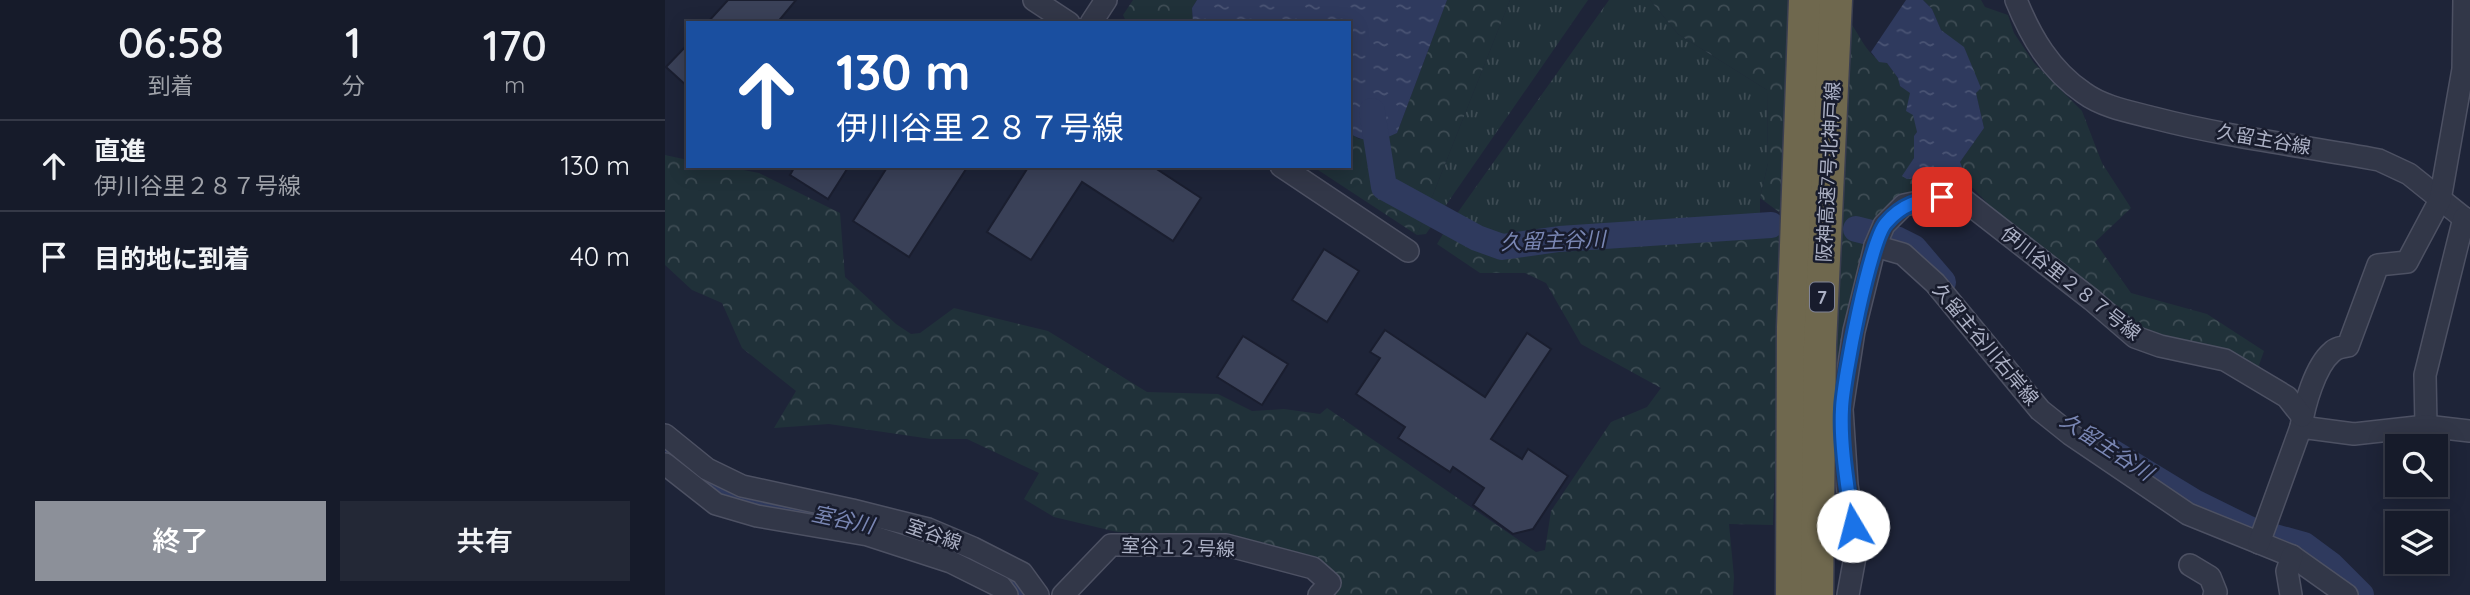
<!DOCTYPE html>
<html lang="ja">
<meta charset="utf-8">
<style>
body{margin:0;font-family:Quicksand,"Noto Sans JP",sans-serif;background:#232836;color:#f1f3f6;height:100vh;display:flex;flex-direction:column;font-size:26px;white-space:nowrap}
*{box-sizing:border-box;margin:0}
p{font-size:23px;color:#9ea1a8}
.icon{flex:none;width:38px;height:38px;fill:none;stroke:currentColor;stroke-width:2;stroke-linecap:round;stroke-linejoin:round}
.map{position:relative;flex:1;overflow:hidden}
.drawer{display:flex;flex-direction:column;background:#161b2a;width:665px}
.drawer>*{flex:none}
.top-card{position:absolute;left:21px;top:21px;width:665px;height:147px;border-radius:0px;box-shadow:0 4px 18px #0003,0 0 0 2px #353947;background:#1a4fa0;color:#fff;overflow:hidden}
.fabs{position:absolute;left:1720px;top:434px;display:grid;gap:14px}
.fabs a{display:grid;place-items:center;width:63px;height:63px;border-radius:0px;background:#161b2a;box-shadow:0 4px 18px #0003,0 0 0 2px #353947;font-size:35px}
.pin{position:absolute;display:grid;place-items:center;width:60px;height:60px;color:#fff;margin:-30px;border-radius:14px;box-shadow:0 4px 10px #0006}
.me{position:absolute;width:77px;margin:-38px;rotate:352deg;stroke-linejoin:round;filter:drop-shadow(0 0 5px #0008)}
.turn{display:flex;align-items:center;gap:24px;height:147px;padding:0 35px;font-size:32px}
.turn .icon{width:91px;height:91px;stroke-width:2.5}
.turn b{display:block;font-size:49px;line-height:60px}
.eta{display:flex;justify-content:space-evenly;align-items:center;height:119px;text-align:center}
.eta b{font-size:42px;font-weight:600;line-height:49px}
.action{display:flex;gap:14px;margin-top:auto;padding:14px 35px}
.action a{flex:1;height:80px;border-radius:0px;background:#8c9099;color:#fff;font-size:28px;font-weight:600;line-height:80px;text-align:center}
.action a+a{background:#232836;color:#f1f3f6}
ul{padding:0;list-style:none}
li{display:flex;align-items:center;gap:21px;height:91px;padding:0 35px;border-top:2px solid #353947}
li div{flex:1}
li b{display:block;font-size:26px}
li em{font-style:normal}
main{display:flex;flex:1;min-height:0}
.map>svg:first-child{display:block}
.grass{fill:url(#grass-tufts)}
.forest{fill:url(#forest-crowns)}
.water{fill:url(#water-ripples)}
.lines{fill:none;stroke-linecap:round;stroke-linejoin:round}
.river{stroke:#2f3a5e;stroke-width:26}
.building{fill:#3a4158;stroke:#1a1e2f;stroke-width:2}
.minor-casing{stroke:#4d5163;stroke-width:24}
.highway-casing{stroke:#3a3e50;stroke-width:35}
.minor{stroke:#323748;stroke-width:21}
.highway{stroke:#6f684e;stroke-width:32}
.route-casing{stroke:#114b97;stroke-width:18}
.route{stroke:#1a73e8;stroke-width:12}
.labels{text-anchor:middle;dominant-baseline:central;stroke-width:5;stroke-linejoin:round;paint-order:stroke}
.shield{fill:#181c2d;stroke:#808497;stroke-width:2}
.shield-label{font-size:18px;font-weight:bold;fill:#acb1c5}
.street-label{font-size:19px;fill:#acb1c5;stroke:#181c2d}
.water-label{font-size:21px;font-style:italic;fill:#7a87b4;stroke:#181c2d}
</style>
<main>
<section class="drawer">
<div class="eta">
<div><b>06:58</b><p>到着</p></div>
<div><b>1</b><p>分</p></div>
<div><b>170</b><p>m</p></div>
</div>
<ul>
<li><svg class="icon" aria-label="ahead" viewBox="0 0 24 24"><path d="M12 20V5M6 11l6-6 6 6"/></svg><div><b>直進</b><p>伊川谷里２８７号線</p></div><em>130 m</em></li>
<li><svg class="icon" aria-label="arrive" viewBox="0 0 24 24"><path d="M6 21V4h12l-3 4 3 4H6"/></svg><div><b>目的地に到着</b></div><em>40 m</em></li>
</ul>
<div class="action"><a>終了</a><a>共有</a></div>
</section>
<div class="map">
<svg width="1805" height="595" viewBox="0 0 1805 595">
<defs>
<pattern id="grass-tufts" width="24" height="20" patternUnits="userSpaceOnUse" patternTransform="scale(1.75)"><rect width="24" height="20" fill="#203139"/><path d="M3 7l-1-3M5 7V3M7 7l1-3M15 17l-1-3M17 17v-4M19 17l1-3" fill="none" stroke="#3e4c54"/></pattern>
<pattern id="forest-crowns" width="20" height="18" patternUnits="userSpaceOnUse" patternTransform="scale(1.75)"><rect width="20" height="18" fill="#203139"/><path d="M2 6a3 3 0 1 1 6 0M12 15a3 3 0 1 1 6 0" fill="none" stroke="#3e4c54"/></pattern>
<pattern id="water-ripples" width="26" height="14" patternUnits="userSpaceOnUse" patternTransform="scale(1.75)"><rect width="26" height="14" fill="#2f3a5e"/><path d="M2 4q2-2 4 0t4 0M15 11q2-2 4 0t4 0" fill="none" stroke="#4a5474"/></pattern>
</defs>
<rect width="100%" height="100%" fill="#1e2438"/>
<!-- grass -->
<g class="grass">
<path d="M845 0H923L761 234 752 235Z"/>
<path d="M944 0H985L1013 34 1102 90 1103 163 1095 198V217L1012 219 838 237 827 236 814 230 803 244 781 229Z"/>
</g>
<!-- forest -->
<g class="forest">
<path d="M468 0H532L527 8 528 23H462L458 15Z"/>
<path d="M782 0H845L752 235 647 166H684V133L694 139 732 133Z"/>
<path d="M985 0H1124L1118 203 1114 212 1095 198 1103 163 1102 90 1013 34Z"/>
<path d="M1258 0H1316L1320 7 1343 15 1349 33 1369 63 1417 111 1437 163 1466 208 1430 242 1466 293 1542 314 1599 351 1594 365 1599 375 1476 335 1326 207 1308 188 1247 192 1207 222 1165 390 1187 25C1196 38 1205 60 1222 63L1233 78 1235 86 1245 92 1252 132 1249 136V158L1238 176 1299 173 1295 162 1319 128 1311 93 1315 88 1299 48 1276 30 1267 9Z"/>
<path d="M0 155 23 160V166H58L94 173 175 213 180 277 231 324 246 334 255 333 289 308 383 331 482 392 553 394 587 411 619 409 655 414 662 408 871 552 880 550 886 511 946 422 982 407 996 388 916 344 881 283 860 273H815L772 244 781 229 806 245 836 253 1119 230 1108 525 1064 524 1069 577 1068 595H662L651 558 572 537 452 532 389 517 359 499 374 473 302 439H266L164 424 109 428 131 391 77 348 57 303 27 290 0 265Z"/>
</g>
<!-- water -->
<g class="water">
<path d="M532 0H782L732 133C715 141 701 144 684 133V23H528L527 8Z"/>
<path d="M1241 0H1258L1267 9 1276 30 1299 47 1316 88 1311 93 1319 128 1295 162 1300 174 1242 179 1237 176 1249 158V136L1252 132 1248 115 1241 111 1245 93 1235 86 1233 78 1222 63 1214 62 1206 52Z"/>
</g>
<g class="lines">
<!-- river -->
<g class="river">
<path d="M707 111 719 187 812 238 837 247 894 239 1106 225"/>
<path d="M1191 229 1231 239 1249 248 1278 282"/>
<path d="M0 450C24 469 50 496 80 503 110 510 141 510 171 516 223 527 320 556 356 595"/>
<path d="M1444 450 1531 503 1588 531 1639 545 1666 565 1696 595"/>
</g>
</g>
<!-- building -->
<g class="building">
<path d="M63 0H131L112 23H42Z"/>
<path d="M23 44V87L1 67Z"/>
<path d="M130 166H184L163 199 125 175Z"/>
<path d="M223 166H303L244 257 188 221Z"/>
<path d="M364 166H487L536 198 508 241 417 182 366 260 322 232Z"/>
<path d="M659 249 694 271 662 322 627 300Z"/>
<path d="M720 330 820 397 862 333 886 349 826 439 857 459 863 449 903 476 868 529 848 534 808 505 819 488 788 467 785 472 733 438 740 427 691 394 715 358 705 352Z"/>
<path d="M578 336 623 364 597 405 552 377Z"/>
</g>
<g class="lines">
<defs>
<g id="minor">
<path d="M369 0 404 23"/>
<path d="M1351 0C1366 37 1385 70 1419 93 1438 107 1466 112 1489 118 1562 137 1639 146 1714 160L1744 174 1805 223"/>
<path d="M426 23 441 0"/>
<path d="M616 166 743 251"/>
<path d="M1210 246 1238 254 1270 283 1375 410 1405 434 1523 514 1627 556 1682 595"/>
<path d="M1761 426 1760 375 1799 218"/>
<path d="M1636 427C1639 406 1650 366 1667 352 1671 348 1677 347 1683 346L1713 265 1742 262 1775 200 1798 69 1799 0"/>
<path d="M0 435 42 469 77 486 187 510 263 529 308 548 357 573 373 595"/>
<path d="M0 464 51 504 92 516 203 535 286 562 336 587 342 595"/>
<path d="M1594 543 1636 427 1689 434 1761 426 1805 431"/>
<path d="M1525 565 1545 577 1551 592 1549 595"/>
<path d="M398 595 446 545H561L648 568 665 583 654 595"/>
<path d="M1183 595 1192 546 1182 485 1177 409 1189 331 1210 246 1219 225 1239 205 1277 197H1295L1427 300 1470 337 1495 346 1560 360 1622 397 1637 416"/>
<path d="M1626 595 1622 571 1627 556"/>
</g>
<g id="highway">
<path d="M1127 595 1128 327 1140 0"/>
<path d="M1152 595 1155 345 1171 0"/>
</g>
</defs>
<!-- minor casing -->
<use href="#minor" class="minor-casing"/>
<!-- highway casing -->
<use href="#highway" class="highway-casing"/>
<!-- minor -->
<use href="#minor" class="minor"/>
<!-- highway -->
<use href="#highway" class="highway"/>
</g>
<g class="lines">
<defs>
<path id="route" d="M1188 526C1183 490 1175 445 1177 409 1178 380 1205 240 1221 223 1237 204 1254 200 1277 197"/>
</defs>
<!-- route casing -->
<use href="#route" class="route-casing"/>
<!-- route -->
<use href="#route" class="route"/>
</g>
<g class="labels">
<!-- shield labels -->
<rect class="shield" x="1145" y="282.5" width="24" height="29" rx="5"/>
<g class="shield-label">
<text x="1157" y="297">7</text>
</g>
<!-- street labels -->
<g class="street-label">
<text transform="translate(1599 139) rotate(10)">久留主谷線</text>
<text transform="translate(1163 172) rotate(-87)">阪神高速7号北神戸線</text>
<text transform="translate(1406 283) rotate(38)">伊川谷里２８７号線</text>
<text transform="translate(1321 344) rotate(50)">久留主谷川右岸線</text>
<text transform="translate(269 534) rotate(19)">室谷線</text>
<text transform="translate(513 547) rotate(2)">室谷１２号線</text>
</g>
<!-- water labels -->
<g class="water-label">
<text transform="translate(888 240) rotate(-2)">久留主谷川</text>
<text transform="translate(1442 446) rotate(33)">久留主谷川</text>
<text transform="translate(178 519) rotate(12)">室谷川</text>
</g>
</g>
</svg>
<div class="fabs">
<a><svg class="icon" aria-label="search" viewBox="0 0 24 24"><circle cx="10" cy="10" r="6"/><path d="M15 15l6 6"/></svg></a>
<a><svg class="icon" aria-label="layers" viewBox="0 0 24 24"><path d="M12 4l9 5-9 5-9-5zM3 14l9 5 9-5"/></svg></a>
</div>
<div class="pin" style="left:1277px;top:197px;background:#d93025"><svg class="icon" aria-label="arrive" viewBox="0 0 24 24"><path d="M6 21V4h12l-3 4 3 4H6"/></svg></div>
<svg class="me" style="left:1188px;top:526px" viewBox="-20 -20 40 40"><circle r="19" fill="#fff"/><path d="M0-13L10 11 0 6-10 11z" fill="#1a73e8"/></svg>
<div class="top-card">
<div class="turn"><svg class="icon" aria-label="ahead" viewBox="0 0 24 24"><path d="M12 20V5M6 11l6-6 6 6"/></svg><div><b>130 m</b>伊川谷里２８７号線</div></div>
</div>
</div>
</main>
